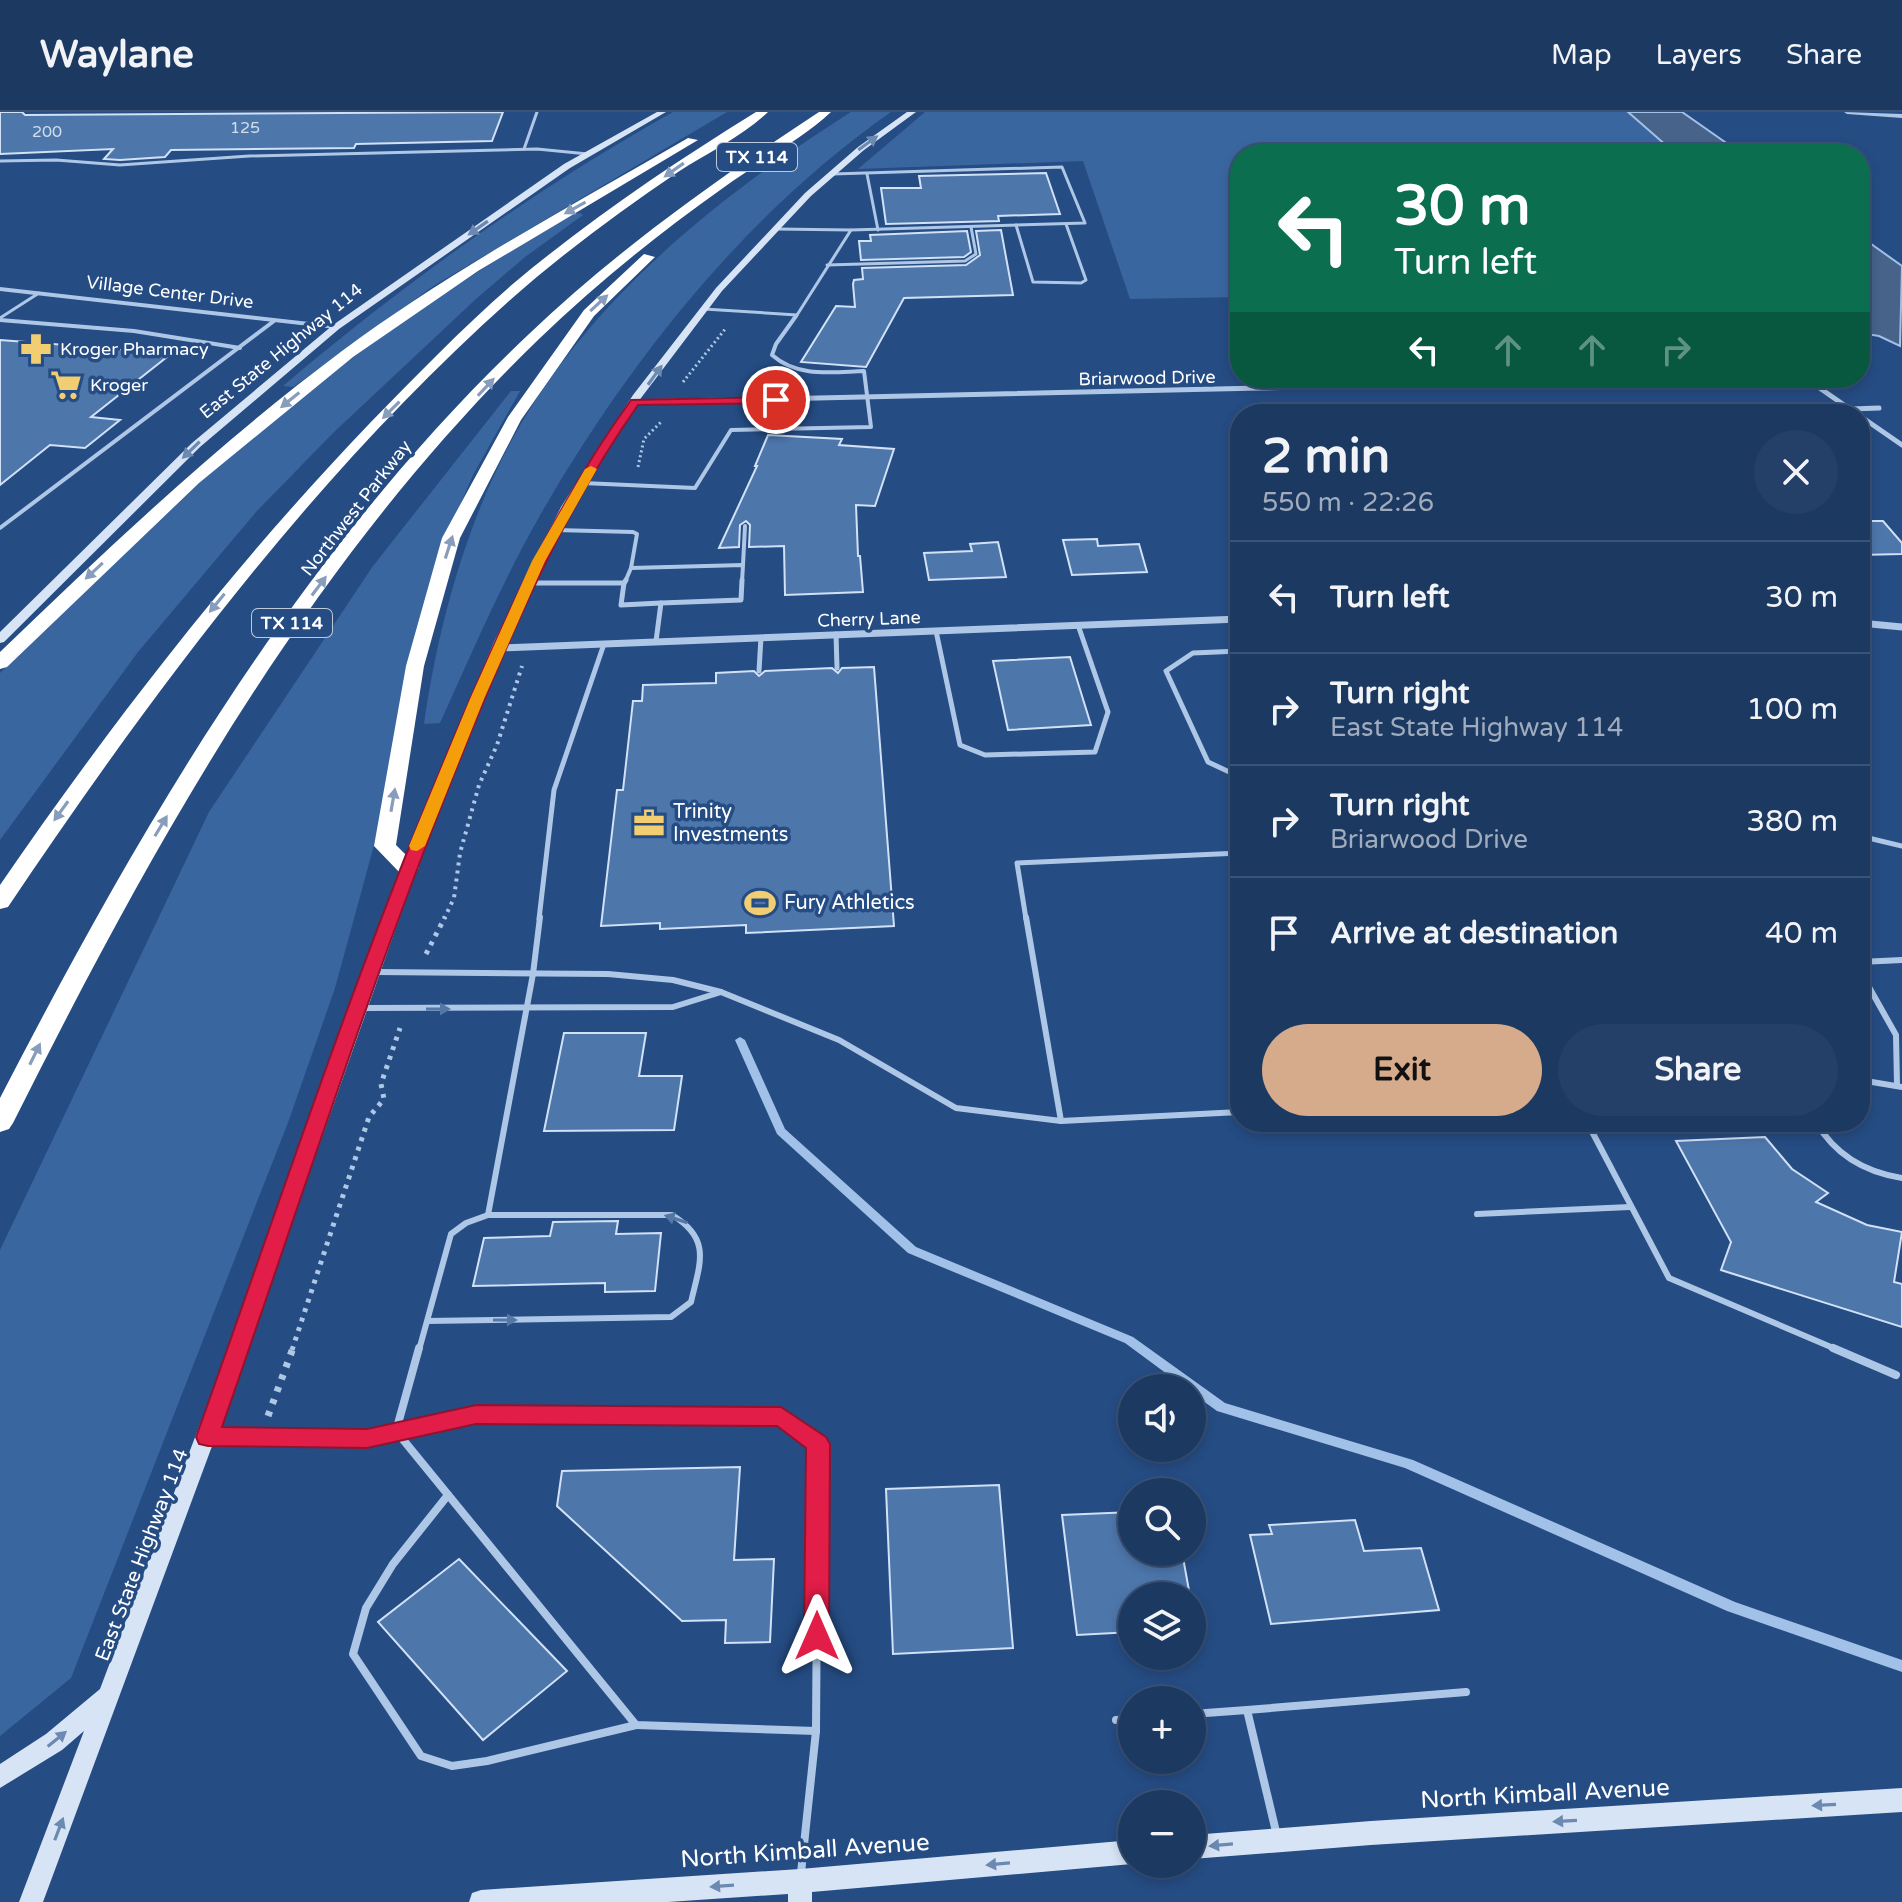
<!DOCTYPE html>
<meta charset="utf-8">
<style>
body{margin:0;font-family:"Varela Round",sans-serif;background:#254068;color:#f1f3f6;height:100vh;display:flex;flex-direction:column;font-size:30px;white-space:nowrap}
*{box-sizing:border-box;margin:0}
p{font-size:26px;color:#a0acbe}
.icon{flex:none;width:44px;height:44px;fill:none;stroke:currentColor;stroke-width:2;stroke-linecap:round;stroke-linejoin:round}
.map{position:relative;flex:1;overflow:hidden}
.panel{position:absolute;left:1230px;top:292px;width:640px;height:728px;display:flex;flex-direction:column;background:#1c3962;border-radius:32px;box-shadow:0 4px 12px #0003,0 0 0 2px #3a5377}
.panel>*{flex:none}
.banner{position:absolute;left:1230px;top:32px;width:640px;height:244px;border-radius:32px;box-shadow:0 4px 12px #0003,0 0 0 2px #3a5377;background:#0b6e4f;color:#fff;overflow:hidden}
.controls{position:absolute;left:1118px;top:1262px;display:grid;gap:16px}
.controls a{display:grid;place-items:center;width:88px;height:88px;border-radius:50%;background:#1c3962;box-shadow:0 4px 12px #0003,0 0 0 2px #3a5377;font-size:40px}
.pin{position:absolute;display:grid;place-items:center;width:68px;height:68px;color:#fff;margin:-34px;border:4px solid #fff;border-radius:50%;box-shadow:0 2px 8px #0007}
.me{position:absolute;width:88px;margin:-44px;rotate:0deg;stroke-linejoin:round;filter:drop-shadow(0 0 6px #0008)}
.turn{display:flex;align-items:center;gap:28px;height:168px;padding:0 32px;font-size:36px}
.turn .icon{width:104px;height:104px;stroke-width:2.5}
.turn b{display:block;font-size:56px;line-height:68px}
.lanes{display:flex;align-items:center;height:76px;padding:0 32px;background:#0003;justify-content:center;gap:40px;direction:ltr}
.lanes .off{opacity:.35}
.round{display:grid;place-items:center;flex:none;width:84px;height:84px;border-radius:42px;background:#254068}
.summary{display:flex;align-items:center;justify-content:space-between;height:136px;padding:0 32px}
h1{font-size:48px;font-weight:700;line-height:60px}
.button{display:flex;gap:16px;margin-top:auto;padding:16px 32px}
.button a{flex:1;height:92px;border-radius:48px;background:#d6ab8b;color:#111;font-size:32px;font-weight:700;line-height:92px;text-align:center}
.button a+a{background:#254068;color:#f1f3f6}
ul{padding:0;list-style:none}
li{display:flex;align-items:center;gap:24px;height:112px;padding:0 32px;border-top:2px solid #3a5377}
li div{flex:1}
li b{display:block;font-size:30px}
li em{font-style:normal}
header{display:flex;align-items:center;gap:48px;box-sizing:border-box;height:112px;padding:0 40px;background:#1c3962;border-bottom:2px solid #3a5377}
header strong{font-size:38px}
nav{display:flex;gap:44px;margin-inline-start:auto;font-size:28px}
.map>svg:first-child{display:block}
.green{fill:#3a66a0}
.water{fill:#47638a;stroke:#a2c1e8;stroke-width:2}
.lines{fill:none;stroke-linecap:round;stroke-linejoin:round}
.stream{fill:#a2c1e8;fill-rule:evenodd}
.building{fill:#4d76ab;stroke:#d1e1f6;stroke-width:2}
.path-far3{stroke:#aec7e7;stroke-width:3;stroke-dasharray:2 3;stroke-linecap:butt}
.path-far2{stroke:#aec7e7;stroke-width:4;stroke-dasharray:3 5;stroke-linecap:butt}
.path-far1{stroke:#aec7e7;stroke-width:5;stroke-dasharray:4 6;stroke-linecap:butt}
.path{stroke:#aec7e7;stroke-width:7;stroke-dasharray:5 8;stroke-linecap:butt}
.service-far4{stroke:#aec7e7;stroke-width:3}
.service-far3{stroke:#aec7e7;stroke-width:4}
.service-far2{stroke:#aec7e7;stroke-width:5}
.service-far1{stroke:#aec7e7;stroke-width:6}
.service{stroke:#aec7e7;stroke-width:8}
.minor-far1{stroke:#aec7e7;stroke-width:5}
.minor{stroke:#aec7e7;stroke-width:7}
.tertiary{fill:#aec7e7;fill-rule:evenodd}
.secondary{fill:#d7e4f6;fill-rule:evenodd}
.motorway{fill:#fff;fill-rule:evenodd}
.oneway{fill:#6c89b1}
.oneway2{fill:#879dbb}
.oneway3{fill:#5577a6}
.route{fill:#e11d48;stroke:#92132f;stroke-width:2}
.slow{fill:#f59e0b}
.labels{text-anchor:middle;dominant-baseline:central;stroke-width:7;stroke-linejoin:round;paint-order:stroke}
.number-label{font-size:16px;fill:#d2ddea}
.shield{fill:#254c83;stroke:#bec9da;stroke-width:2}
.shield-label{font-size:18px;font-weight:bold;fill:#fff}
.far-street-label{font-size:18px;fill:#fff;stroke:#254c83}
.far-poi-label{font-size:18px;fill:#fff;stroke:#254c83;text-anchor:start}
.poi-label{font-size:20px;fill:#fff;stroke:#254c83;text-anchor:start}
.street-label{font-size:20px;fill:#fff;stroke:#254c83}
.near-street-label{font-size:24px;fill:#fff;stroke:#254c83}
</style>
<header>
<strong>Waylane</strong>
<nav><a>Map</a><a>Layers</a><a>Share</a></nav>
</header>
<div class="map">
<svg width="1902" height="1790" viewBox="0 0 1902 1790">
<rect width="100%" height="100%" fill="#254c83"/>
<!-- green -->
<g class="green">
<path d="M673 0H727L435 173 293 275 283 274C404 171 534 78 673 0Z"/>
<path d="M851 0H891C748 100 633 244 546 393 505 463 473 538 440 611L424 612C438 514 466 411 514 324 591 186 720 83 851 0Z"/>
<path d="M925 0H1628L1676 42H1240V185L1130 187 1083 49 858 57Z"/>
<path d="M580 101 583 103 525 145 476 187 333 321 256 400 138 540 0 728V561C85 477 170 393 262 316 359 236 464 166 572 102Z"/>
<path d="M511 279H520L473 363 441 437 388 682 335 876 289 1008 71 1566 0 1624V1138L209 700 373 454Z"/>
</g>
<!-- water -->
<g class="water">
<path d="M1628 0H1682L1742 42H1676Z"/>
<path d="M1860 124 1902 154 1900 234 1879 224 1860 221Z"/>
</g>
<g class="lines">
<!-- stream -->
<path class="stream" d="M740 925 745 928 785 1017 916 1135 1133 1225 1225 1291 1413 1348 1735 1490 1902 1548V1560L1727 1499 1405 1356 1217 1299 1192 1281V1276H1186L1125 1231 908 1141 777 1022 735 928Z"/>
</g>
<!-- building -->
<g class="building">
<path d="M0 0H22L25 3 503 0 492 29 356 32 354 36 171 38 165 45 120 48 104 47 113 37 0 42Z"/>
<path d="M1046 61 1060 102 998 104 999 109 886 112 881 76H921L919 64Z"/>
<path d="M1001 118 1013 183 904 186 866 255 801 250 836 194 855 195 853 172 854 168 863 167 862 156 966 153 980 143 976 119Z"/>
<path d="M967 119 971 140 964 145 861 148 859 129H871L870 123Z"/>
<path d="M0 228 172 241 91 305 120 308 85 336 50 333 0 373Z"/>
<path d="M768 323 842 327 839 333 894 337 875 394 856 393 858 444H860L863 480 785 483 784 434 749 435 750 413 746 409 740 413 739 435 719 436 757 354H755Z"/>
<path d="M1860 409H1883L1902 431V442L1860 443Z"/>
<path d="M1097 427 1098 434 1139 432 1147 460 1072 463 1063 428Z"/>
<path d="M998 430 1006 465 929 468 924 441 972 439 970 432Z"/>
<path d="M1070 545 1091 613 1008 618 993 549Z"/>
<path d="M874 555 894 814 746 821V813L660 817V811L601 814 617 678H623L633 589H642L643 573 716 571V561L754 559 759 564 765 559 832 556 838 561 842 556Z"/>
<path d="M564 921H646L639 964H682L674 1018 544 1019Z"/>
<path d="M1765 1025 1792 1057 1828 1081 1816 1090 1867 1113 1902 1120 1894 1170 1902 1172V1215L1721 1158 1731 1130 1676 1029Z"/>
<path d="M618 1109 616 1122 661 1121 655 1179 605 1180V1171L473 1174 484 1126 550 1124 553 1110Z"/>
<path d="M740 1355 734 1448 774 1447 770 1530 725 1531 726 1508 682 1509 557 1394 562 1359Z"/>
<path d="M999 1373 1013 1536 893 1542 886 1377Z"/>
<path d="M1132 1400V1440H1182L1190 1484H1132V1520L1077 1523 1062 1403Z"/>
<path d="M1355 1408 1364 1439 1421 1436 1439 1498 1271 1512 1250 1423 1272 1422 1269 1413Z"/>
<path d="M459 1447 567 1559 483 1628 378 1510Z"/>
</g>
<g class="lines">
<!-- path-far3 -->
<g class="path-far3">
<path d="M683 270 726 216"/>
<path d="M638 355 644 327 661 310"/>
</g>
<!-- path-far2 -->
<path class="path-far2" d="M444 807 454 786 460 741 479 673 497 633 522 554"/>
<!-- path-far1 -->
<g class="path-far1">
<path d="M426 842 445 805"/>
<path d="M292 1238 369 1005 384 987 381 972 400 916"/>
</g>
<!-- path -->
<path class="path" d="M268 1304 293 1236"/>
<!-- service-far4 -->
<g class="service-far4">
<path d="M524 37 537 0"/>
<path d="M0 49 56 48 120 53 249 44 537 37 588 42"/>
<path d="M833 62 1062 55 1085 111 851 118"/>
<path d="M867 62 878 118"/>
<path d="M1016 113 1033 170 1081 171 1086 168 1066 112"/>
<path d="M776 117 851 118 797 203"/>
<path d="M827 153 965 149 976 142 971 115"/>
<path d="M704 197 797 203 794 206"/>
<path d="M0 206 39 181"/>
</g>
<!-- service-far3 -->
<g class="service-far3">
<path d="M0 208 134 219 240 236"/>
<path d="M583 371 695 376 731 318 871 315 864 259C832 260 798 266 772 243L776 232 796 204"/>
<path d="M0 416 274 209"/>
<path d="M556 418 633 420 637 422 631 456 743 453 742 470"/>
<path d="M743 453 745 414"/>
<path d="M625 470 631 456"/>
</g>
<!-- service-far2 -->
<g class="service-far2">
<path d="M529 471H624L626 468"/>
<path d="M624 471 621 493 661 491"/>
<path d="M936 519 960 633 985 643 1095 640 1108 600 1078 513"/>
<path d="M836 522 837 556"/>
<path d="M656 529 661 491 741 488 742 468"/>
<path d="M1240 539 1193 541 1166 559 1208 650 1240 665"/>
<path d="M759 559 761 525"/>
<path d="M1860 724 1902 734"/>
<path d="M539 807 554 678 604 532"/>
<path d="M1026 807 1017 751 1240 741"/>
</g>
<!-- service-far1 -->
<g class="service-far1">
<path d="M1026 805 1061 1009"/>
<path d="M1860 850 1902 848"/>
<path d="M1860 859 1896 923 1897 973"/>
<path d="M376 860 608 862 673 868 721 880 839 928 956 996 1061 1009 1240 1000"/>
<path d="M363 896 673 895 721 880"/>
<path d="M1860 968 1902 975"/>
<path d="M1587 1010 1669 1166 1838 1238"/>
<path d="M1816 1010C1835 1043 1864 1060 1902 1066"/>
<path d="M1477 1102 1630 1095"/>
<path d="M488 1103 533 862 540 805"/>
<path d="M419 1238 451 1122 466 1111 488 1103H672C712 1127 700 1151 691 1190L671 1205 427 1209"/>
</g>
<!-- service -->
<g class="service">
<path d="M419 1236 396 1319 636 1613 816 1619"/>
<path d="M1833 1236 1896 1263"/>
<path d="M208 1325 367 1326 476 1303 781 1304 818 1332 816 1619 801 1761"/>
<path d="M448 1383 393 1452 366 1496 353 1542 421 1644 452 1654 487 1649 636 1613"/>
<path d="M1247 1598 1466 1580"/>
<path d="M1192 1602 1247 1598 1277 1724"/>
<path d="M1116 1608 1132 1607"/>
</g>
<!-- minor-far1 -->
<g class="minor-far1">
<path d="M1797 266 1811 270 1857 302"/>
<path d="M635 290 1708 266"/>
<path d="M1851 297 1879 296"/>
<path d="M1860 304 1902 333"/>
</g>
<!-- minor -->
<g class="minor">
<path d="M1860 511 1902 515"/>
<path d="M500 536 1240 507"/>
</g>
<!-- tertiary -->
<g class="tertiary">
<path d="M1844 0 1902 2V6L1847 2Z"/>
<path d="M0 175 336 213 340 215 336 217 0 179Z"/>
</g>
<!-- secondary -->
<g class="secondary">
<path d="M657 0H666L570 56 339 217 200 335 4 530 0 531V520L192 331 333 213 564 52Z"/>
<path d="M907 0H916L864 38 811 84 722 179 641 286 573 395 544 449 506 530 439 694 231 1283 43 1790H19L84 1619 62 1638 0 1676V1652L46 1622 100 1577 243 1198 425 694 494 530 561 395 633 283 716 176 805 81 858 35Z"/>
<path d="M1902 1676V1700L1371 1733 1192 1747V1723L1371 1709Z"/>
<path d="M1132 1728V1752L812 1780V1790H788V1782L668 1790H469L472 1781 481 1778 800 1757Z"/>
</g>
<!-- motorway -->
<g class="motorway">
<path d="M756 0H768C743 24 707 41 678 60 619 100 562 142 509 189 313 364 154 578 8 795L0 797V773C112 610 233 454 370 311 417 263 463 215 514 171 589 108 672 52 756 0Z"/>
<path d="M819 0H831C801 28 757 51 723 76 658 122 596 172 539 227 310 448 154 730 13 1011L9 1017 0 1020V986C142 711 302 436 529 222 617 138 717 67 819 0Z"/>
<path d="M688 26 698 28 478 159 353 245 199 371 7 555 0 557V540C109 435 220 330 342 239 451 158 571 94 688 26Z"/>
<path d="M644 142 655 145 594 204 521 308 460 426 424 554 396 733 419 756 408 763 400 761 374 734 406 554 442 426 508 305 584 198Z"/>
</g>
</g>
<!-- one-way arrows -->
<defs><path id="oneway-solid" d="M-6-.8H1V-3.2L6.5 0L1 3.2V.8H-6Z" transform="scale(2)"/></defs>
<g class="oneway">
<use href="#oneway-solid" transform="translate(868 31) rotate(-36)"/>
<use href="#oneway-solid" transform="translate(478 116) rotate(145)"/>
<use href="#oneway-solid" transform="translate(655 263) rotate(-54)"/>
<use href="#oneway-solid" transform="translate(191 338) rotate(136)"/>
<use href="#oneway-solid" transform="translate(57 1627) rotate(-39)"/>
<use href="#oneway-solid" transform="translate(1824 1693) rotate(177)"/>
<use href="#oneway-solid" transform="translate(1565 1709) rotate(177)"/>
<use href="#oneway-solid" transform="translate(59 1717) rotate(-69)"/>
<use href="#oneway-solid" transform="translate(1221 1733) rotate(175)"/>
<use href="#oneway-solid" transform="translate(998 1752) rotate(175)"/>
<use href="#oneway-solid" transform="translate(722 1774) rotate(176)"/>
</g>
<g class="oneway2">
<use href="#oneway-solid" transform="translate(674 58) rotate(145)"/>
<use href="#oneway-solid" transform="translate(575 96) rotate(151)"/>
<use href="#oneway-solid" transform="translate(599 191) rotate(-43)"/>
<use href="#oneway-solid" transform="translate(486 275) rotate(-47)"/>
<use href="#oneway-solid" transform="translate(290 288) rotate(141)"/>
<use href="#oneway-solid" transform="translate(391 298) rotate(135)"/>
<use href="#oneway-solid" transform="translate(449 435) rotate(-72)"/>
<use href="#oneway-solid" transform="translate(94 459) rotate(137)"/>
<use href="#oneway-solid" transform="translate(319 474) rotate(-53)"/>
<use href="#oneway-solid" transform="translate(217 491) rotate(129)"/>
<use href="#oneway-solid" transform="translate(393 688) rotate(-80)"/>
<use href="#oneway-solid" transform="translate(61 699) rotate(126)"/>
<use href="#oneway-solid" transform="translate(161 714) rotate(-59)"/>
<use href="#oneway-solid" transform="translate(35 942) rotate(-64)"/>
</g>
<g class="oneway3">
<use href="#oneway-solid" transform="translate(438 897)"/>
<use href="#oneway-solid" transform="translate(676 1107) rotate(-162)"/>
<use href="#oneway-solid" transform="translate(505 1208)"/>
</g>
<!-- route -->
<path class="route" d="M776 285 782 288 780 291 638 293C560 404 507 530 457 655 370 871 299 1095 222 1315L367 1317 476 1293 781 1295 826 1325 830 1332 829 1524 826 1532 817 1535 808 1532 804 1524 806 1336 777 1314 476 1312 367 1336 208 1334 199 1332 196 1325C276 1102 349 877 440 659 493 530 549 401 631 288Z"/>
<!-- slow -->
<path class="slow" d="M591 354 597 357 545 449 484 587 425 734 417 739 411 738 409 734 470 587 532 449 585 357Z"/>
<!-- icons -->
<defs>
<symbol id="pharmacy-bare" viewBox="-9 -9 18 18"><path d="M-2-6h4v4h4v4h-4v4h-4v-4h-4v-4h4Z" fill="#f1ce72" stroke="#254c83" stroke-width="2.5" paint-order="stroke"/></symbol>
<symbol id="supermarket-bare" viewBox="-9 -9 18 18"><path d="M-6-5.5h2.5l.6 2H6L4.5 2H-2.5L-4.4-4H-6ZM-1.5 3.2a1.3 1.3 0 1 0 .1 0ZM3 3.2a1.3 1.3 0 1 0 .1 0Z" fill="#f1ce72" stroke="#254c83" stroke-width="2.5" paint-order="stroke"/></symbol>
<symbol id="office-bare" viewBox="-9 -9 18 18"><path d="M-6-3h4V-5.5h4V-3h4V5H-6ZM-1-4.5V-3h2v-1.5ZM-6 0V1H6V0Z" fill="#f1ce72" stroke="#254c83" stroke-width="2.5" paint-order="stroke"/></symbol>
<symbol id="stadium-bare" viewBox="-9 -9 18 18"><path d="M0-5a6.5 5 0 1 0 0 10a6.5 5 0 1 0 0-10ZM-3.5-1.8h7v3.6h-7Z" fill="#f1ce72" stroke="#254c83" stroke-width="2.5" paint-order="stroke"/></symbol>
</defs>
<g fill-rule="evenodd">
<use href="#pharmacy-bare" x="14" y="215" width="44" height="44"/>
<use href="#supermarket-bare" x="44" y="251" width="44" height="44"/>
<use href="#office-bare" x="627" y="689" width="44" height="44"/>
<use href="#stadium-bare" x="738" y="769" width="44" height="44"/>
</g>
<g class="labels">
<!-- number labels -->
<g class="number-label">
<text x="245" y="16">125</text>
<text x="47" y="20">200</text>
</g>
<!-- shield labels -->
<g class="shield">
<rect x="717" y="31" width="80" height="28" rx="6"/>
<rect x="252" y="497" width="80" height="28" rx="6"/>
</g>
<g class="shield-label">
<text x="757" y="45">TX 114</text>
<text x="292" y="511">TX 114</text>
</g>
<!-- far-street labels -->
<g class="far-street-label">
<text transform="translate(170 180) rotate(7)">Village Center Drive</text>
<text transform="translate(281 239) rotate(-39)">East State Highway 114</text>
<text transform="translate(1147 266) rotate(-1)">Briarwood Drive</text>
<text transform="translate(356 396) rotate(-52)">Northwest Parkway</text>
<text transform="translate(869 507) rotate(-2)">Cherry Lane</text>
</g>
<!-- far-poi labels -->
<g class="far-poi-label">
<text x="60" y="237">Kroger Pharmacy</text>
<text x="90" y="273">Kroger</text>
</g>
<!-- poi labels -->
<g class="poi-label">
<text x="673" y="700">Trinity<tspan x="673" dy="23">Investments</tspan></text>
<text x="784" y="791">Fury Athletics</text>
</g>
<!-- street labels -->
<g class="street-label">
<text transform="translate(142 1443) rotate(-69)">East State Highway 114</text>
</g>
<!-- near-street labels -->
<g class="near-street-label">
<text transform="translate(1545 1682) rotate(-3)">North Kimball Avenue</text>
<text transform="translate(805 1739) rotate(-4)">North Kimball Avenue</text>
</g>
</g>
</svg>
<div class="controls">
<a><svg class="icon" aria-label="sound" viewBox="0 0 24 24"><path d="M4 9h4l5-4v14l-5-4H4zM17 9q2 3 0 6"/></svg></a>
<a><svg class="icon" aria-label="search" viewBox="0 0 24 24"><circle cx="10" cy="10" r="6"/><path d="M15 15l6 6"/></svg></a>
<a><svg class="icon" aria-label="layers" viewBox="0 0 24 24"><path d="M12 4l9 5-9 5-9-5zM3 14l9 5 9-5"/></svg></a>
<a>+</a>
<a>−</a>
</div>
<div class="pin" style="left:776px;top:288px;background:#d93025"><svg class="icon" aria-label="arrive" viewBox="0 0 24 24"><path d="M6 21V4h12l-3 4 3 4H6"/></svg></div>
<svg class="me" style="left:817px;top:1524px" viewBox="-20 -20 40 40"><path d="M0-17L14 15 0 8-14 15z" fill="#e11d48" stroke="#fff" stroke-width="4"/></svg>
<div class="banner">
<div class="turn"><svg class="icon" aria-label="left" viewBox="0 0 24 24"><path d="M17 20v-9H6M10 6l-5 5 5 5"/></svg><div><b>30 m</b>Turn left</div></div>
<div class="lanes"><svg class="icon" aria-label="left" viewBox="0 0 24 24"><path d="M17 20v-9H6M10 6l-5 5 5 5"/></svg><svg class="icon off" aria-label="ahead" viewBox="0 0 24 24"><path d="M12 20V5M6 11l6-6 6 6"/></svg><svg class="icon off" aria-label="ahead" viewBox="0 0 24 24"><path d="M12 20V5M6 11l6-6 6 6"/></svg><svg class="icon off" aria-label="right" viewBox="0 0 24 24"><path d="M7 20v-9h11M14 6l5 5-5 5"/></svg></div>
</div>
<section class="panel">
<div class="summary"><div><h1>2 min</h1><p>550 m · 22:26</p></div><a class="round"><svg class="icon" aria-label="close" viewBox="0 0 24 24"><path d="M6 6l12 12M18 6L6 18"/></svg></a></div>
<ul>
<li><svg class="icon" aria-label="left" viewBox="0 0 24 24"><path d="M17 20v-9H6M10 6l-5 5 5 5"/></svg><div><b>Turn left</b></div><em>30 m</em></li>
<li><svg class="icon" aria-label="right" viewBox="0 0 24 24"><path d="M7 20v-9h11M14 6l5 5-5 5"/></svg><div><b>Turn right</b><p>East State Highway 114</p></div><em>100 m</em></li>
<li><svg class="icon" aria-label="right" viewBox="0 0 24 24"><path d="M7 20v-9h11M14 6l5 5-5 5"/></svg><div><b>Turn right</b><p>Briarwood Drive</p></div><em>380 m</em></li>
<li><svg class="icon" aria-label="arrive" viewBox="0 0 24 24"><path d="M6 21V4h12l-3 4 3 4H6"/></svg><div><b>Arrive at destination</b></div><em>40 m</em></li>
</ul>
<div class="button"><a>Exit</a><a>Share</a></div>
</section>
</div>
